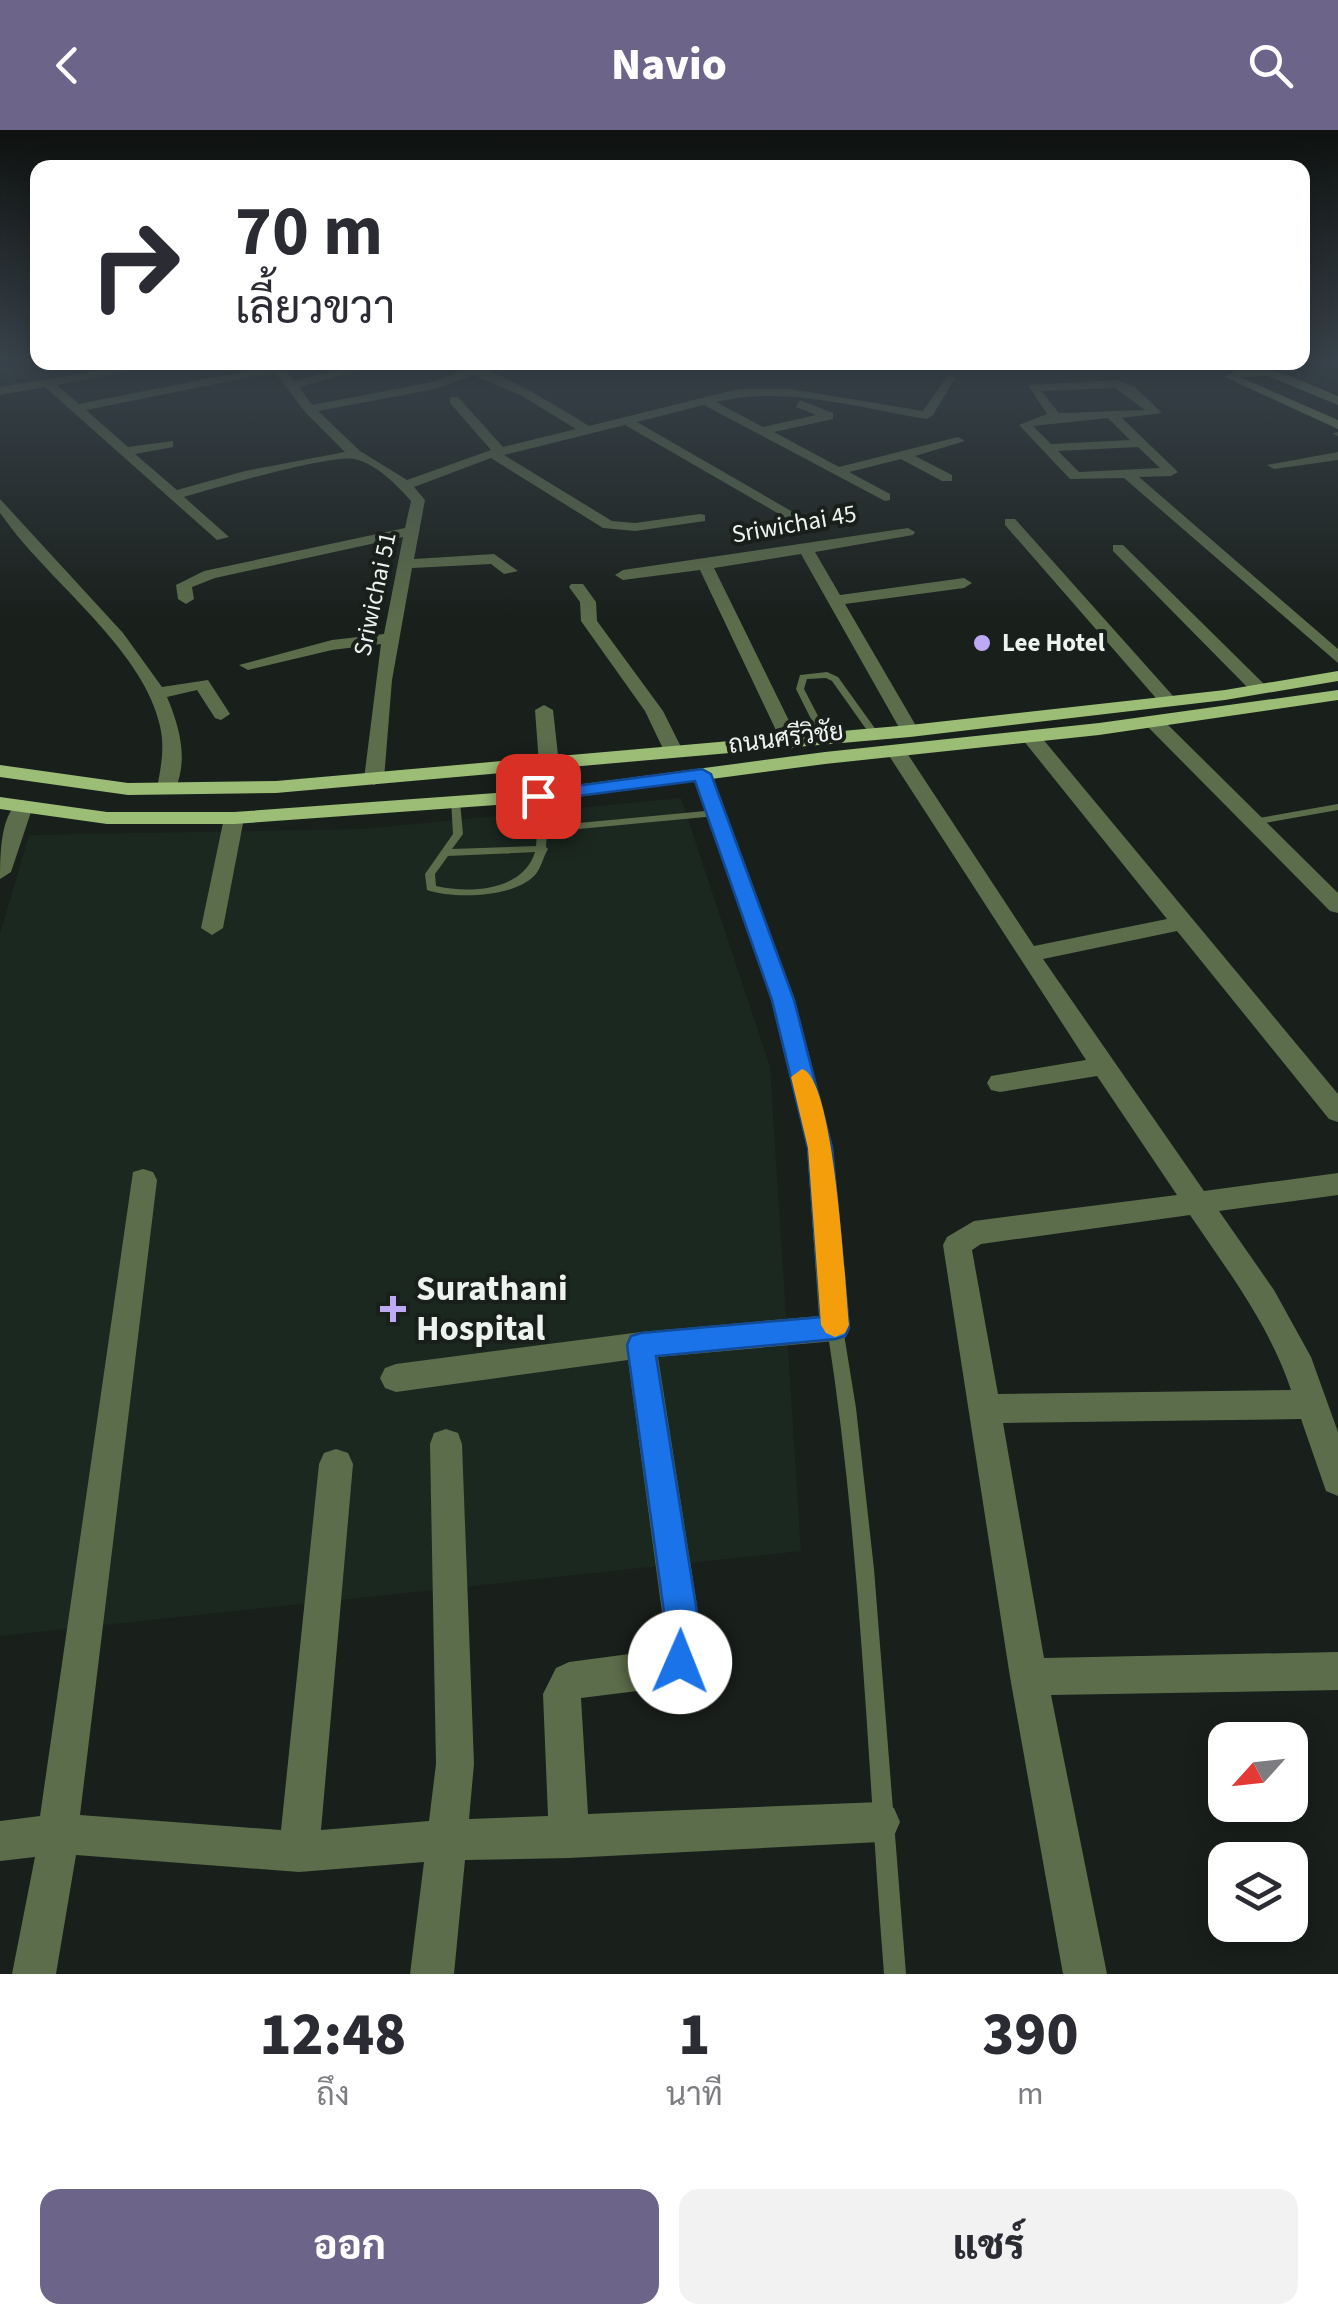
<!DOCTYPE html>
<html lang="th">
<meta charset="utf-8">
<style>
body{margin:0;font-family:"Source Sans 3",Sarabun,sans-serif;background:#f2f2f3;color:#2b2b33;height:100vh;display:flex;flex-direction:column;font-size:38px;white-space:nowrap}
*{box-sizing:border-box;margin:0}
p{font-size:32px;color:#7c7c81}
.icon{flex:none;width:55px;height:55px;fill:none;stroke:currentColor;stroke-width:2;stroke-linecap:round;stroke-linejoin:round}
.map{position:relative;height:1844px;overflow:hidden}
.details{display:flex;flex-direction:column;background:#fff;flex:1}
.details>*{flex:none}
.guide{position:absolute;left:30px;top:30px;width:1280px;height:210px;border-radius:20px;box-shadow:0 5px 25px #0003;background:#fff;color:#2b2b33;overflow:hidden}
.needle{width:65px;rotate:243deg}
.tools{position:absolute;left:1208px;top:1592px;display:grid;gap:20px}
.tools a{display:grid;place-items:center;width:100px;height:100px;border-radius:20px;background:#fff;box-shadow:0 5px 25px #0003;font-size:50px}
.pin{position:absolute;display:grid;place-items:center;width:85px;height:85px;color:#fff;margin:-42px;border-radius:20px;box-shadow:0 5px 15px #0006}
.me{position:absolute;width:110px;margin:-55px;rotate:1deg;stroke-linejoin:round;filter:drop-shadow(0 0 8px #0008)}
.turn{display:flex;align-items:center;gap:35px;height:210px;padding:0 40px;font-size:45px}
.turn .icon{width:130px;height:130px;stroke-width:2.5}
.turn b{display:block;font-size:70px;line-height:85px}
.eta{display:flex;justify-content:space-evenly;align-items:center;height:170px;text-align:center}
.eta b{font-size:60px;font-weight:800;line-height:70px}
.cta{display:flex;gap:20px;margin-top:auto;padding:20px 40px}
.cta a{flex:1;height:115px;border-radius:20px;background:#6d648a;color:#fff;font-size:40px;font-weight:800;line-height:115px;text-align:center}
.cta a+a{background:#f2f2f3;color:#2b2b33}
header{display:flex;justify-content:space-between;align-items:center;height:130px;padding:0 40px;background:#6d648a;color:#fff;font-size:45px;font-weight:800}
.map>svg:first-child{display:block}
.built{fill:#1b2820}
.water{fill:#0f3b43}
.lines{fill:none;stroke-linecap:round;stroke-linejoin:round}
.lane{fill:#5c6d4b;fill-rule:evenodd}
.street{fill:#5c6d4b;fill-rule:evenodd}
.secondary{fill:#809a64;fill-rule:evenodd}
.primary{fill:#9bbd76;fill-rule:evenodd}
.route{fill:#1a73e8;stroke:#114b97;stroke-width:2.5}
.slow{fill:#f59e0b}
.poi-dot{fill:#bea9f5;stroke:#191f1b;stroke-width:4}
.labels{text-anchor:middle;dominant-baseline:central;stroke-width:8;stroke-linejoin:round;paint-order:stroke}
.far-street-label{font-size:25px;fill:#eef3f0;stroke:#191f1b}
.far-poi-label{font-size:25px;font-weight:bold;fill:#eef3f0;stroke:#191f1b;text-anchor:start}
.near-poi-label{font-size:35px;font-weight:bold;fill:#eef3f0;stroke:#191f1b;text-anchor:start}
</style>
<header><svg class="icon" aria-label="back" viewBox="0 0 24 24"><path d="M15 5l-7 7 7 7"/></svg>Navio<svg class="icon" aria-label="search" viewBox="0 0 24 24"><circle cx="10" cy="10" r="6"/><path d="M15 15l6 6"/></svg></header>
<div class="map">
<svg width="1338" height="1844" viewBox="0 0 1338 1844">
<rect width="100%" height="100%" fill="#191f1b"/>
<!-- built -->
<path class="built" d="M681 668 770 937 801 1421 0 1506V804L29 705 363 699Z"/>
<!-- water -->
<path class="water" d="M1338 232 875 244 651 233Z"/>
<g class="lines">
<!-- lane -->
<g class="lane">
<path d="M1338 302V306L1333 304 1334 303Z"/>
<path d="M827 542 838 547 879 604 877 606H871L832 551 826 548 807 549 804 559 830 609 825 612 822 611 796 559 800 545Z"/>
<path d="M538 663 543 666 547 696 716 680 721 683 716 686 547 702 546 717 548 719C543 727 541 739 534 746 512 768 454 769 427 760L425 744 453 704 451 670H459L460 672 463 704 452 719 536 716 537 704 533 666ZM535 722C523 761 470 764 436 756L435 744 448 726Z"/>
<path d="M1338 674V680L1253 695 1248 692 1253 689Z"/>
<path d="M835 1191 840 1193 843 1198 856 1278 874 1439 906 1844H884C867 1628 861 1413 827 1198L830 1193Z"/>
</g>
<!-- street -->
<g class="street">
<path d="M150 232H179L57 255 79 274 270 236 268 232H279L294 251 368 232H389L299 257 312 275 432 252 464 240 453 234C482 228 561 279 589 296L738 259H791L923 281 949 244 955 248 933 285 927 289C859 278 784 255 716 272L763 297 816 285 796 277 800 270 833 283V289L774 302 839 337 958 307 965 311 915 326 952 345V351H942L901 329 849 342 890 364V370L885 371 704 275 637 292 798 385V391L793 392 625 295 504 325 612 391 635 393 700 384 705 385V391L635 401 603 398 491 328 414 357 425 370 414 429 494 424 518 441 504 444 491 434 412 438 392 550 384 649 374 655 364 649 381 514 332 520 248 540 239 535 332 510 384 504 403 407 215 448 192 457 194 469 186 474 178 469 176 455 204 441 405 398 411 371C397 355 377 334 354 329 332 324 213 358 184 367L229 407 217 410 45 257 0 265V257ZM275 242 305 282 345 322 245 341 177 360 135 324 173 317V311L128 317 86 280ZM474 245 522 266 576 299 503 317 458 267H450V273L491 320 407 350 360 321 318 281 435 259Z"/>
<path d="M1117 250 1135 257 1162 283 1122 288 1178 342 1171 346 1139 347 1338 519V533L1124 348 1070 349 1019 295 1047 284 1028 255ZM1115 258 1145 280 1059 283 1041 261ZM1108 288 1130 310 1051 314 1033 296ZM1138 317 1160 338 1079 342 1058 321Z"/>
<path d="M1338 322V330L1274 339 1267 335Z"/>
<path d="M0 369 123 503 162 557 208 550 230 584 221 590 215 588 197 560 167 567C180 598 189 631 174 662H160L157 658C161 637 165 618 160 596 145 524 57 457 12 399L0 383Z"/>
<path d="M1005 389H1015L1174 567V575H1162L1005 395Z"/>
<path d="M908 398 915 402 913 405 815 422 840 465 964 448 972 453 964 458 845 474 919 601 910 607 901 601 801 424 714 438 800 613 791 619 782 613 700 440 623 450 615 445 623 440Z"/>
<path d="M1113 415H1123L1265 555V563H1253L1113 421Z"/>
<path d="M571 454H583L596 472 597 491 663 581 684 623 681 627H667L645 581 581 491 580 472 569 457Z"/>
<path d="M544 575 553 580 559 634 549 640 539 634 535 580Z"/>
<path d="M1154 586 1161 588 1338 763V783L1330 781 1147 596V588Z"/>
<path d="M1030 600 1037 602 1338 964V992L1329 989 1177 801 1043 829 1204 1061 1338 1043V1065L1219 1081 1274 1160 1311 1227 1338 1302V1366L1326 1361 1301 1289 1003 1293 1044 1528 1338 1522V1560L1051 1565 1107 1844H1063L1010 1547 943 1115 947 1107 974 1091 1177 1065 1097 946 1000 962 991 960 987 953 991 946 1086 930 886 621 896 615 903 617 1034 816 1167 789 1023 610 1021 606ZM1190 1085C1228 1141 1270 1196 1291 1260L998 1264 972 1120 981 1114Z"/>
<path d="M702 638 712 644 795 870 833 1018 850 1198 846 1207 835 1211 658 1227 704 1520 693 1545 670 1557 581 1568 588 1684 880 1672 894 1678 900 1692 894 1706 880 1712 569 1728 465 1730 454 1844H410L424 1732 299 1742 76 1725 56 1844H12L35 1727 0 1731V1691L40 1686 133 1042 143 1039 153 1042 157 1050 80 1685 281 1700 319 1334 324 1323 336 1319 348 1323 353 1334 321 1700 429 1691 436 1634 430 1314 434 1303 446 1299 458 1303 462 1314 474 1634 469 1689 548 1686 543 1564 556 1538 569 1532 667 1519 628 1230 396 1262 385 1258 380 1248 385 1238 396 1234 641 1202 819 1186 807 1018 771 870 692 644Z"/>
<path d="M23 670 33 676 11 742 0 749C0 726 0 679 23 670Z"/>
<path d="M234 682 244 688 223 798 212 805 201 798 224 688Z"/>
</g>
<!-- secondary -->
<path class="secondary" d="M1255 237 1288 245 1338 266V275L1268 246 1240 247 1338 290V299L1225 247 1238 239Z"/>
<!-- primary -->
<g class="primary">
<path d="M1338 541V551L1225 570 910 607 276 663 128 665 0 647V635L128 653 276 651 910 595 1225 560Z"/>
<path d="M1338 560V570L1099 605 825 634 538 672 234 694H107L0 679V667L107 682H234L538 660 825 622 1099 593Z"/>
</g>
</g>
<!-- sky -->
<linearGradient id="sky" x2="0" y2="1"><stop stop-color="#0e110f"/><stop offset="0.47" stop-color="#38424a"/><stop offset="1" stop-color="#38424a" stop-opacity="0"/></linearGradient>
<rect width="1338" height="491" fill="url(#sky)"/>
<!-- route -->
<path class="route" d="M702 639 711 644 794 870 832 1018 849 1198 845 1206 836 1209 656 1226 703 1520 692 1543 680 1548 668 1543 663 1532 669 1518 627 1215 631 1206 641 1203 821 1187 808 1018 772 870 695 651 538 671 529 666 538 661Z"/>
<!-- slow -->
<path class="slow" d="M802 939C835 948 845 1157 849 1195L845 1203 835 1207 826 1203 821 1195 808 1018 791 947Z"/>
<!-- markers -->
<g class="poi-dot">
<circle cx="982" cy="513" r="10"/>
<path d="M388 1164h10v10h10v10h-10v10h-10v-10h-10v-10h10z"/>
</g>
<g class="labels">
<!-- far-street labels -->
<g class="far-street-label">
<text transform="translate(794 394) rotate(-10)">Sriwichai 45</text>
<text transform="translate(375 464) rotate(-78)">Sriwichai 51</text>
<text transform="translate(786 608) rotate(-7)">ถนนศรีวิชัย</text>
</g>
<!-- far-poi labels -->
<g class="far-poi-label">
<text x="1002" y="513">Lee Hotel</text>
</g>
<!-- near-poi labels -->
<g class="near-poi-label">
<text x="416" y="1159">Surathani<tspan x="416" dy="40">Hospital</tspan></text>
</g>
</g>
</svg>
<div class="tools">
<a><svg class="needle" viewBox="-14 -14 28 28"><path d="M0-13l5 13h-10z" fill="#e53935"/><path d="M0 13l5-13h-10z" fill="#7c7c81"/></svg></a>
<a><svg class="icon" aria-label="layers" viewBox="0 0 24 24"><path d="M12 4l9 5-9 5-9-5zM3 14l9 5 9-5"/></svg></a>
</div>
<div class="pin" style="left:538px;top:666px;background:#d93025"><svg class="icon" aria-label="arrive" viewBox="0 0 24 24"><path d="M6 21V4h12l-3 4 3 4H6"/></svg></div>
<svg class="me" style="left:680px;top:1532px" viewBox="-20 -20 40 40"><circle r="19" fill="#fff"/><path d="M0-13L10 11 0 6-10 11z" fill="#1a73e8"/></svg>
<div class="guide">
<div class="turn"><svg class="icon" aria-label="right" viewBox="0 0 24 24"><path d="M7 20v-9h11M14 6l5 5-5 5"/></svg><div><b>70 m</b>เลี้ยวขวา</div></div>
</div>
</div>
<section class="details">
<div class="eta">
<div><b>12:48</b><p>ถึง</p></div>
<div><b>1</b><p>นาที</p></div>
<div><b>390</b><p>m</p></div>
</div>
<div class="cta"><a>ออก</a><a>แชร์</a></div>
</section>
